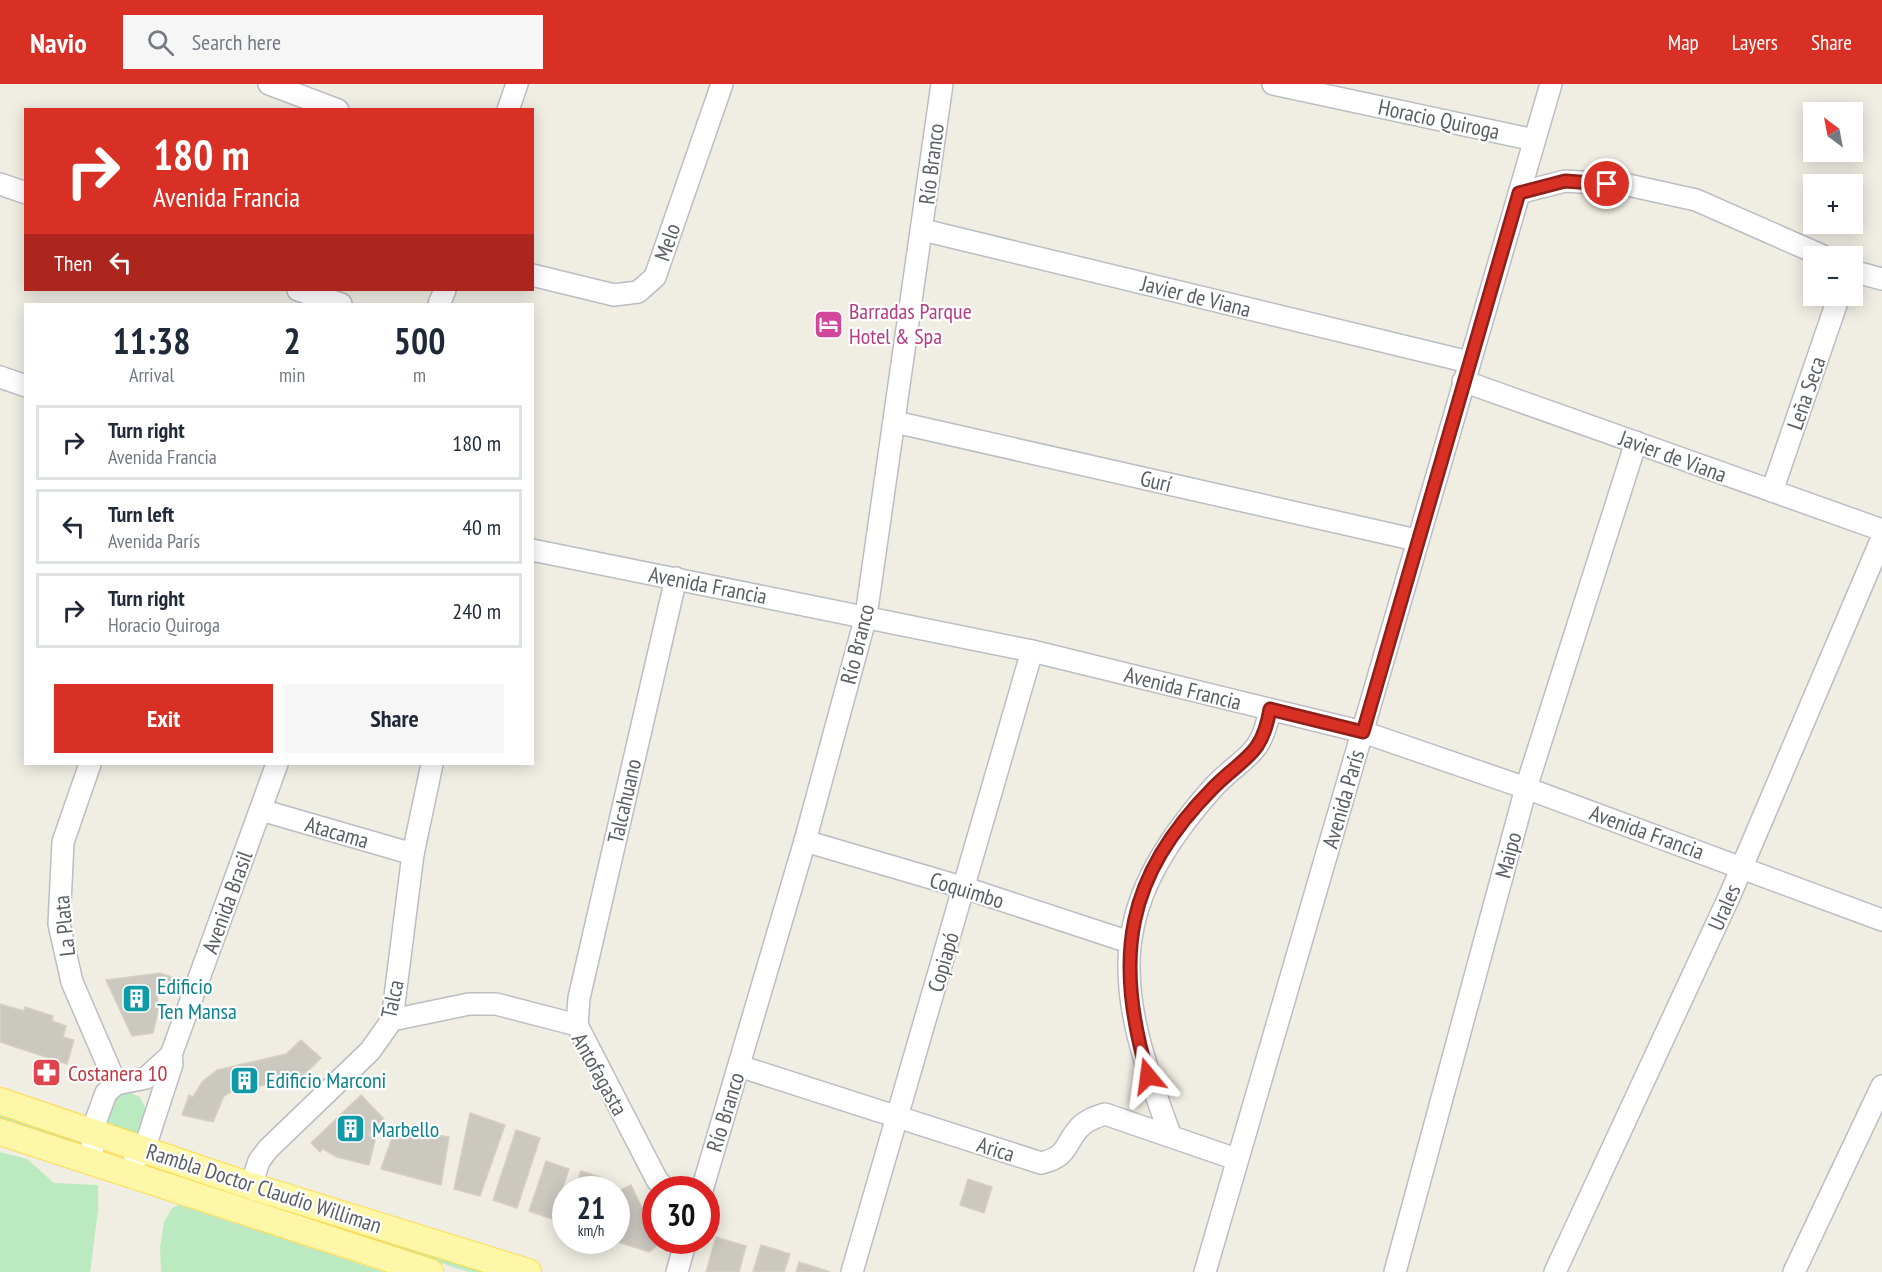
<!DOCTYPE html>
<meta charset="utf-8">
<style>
body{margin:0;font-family:"PT Sans Narrow",sans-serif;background:#f6f6f7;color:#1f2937;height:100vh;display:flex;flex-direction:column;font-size:22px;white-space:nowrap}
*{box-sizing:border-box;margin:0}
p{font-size:20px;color:#747a83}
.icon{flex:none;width:33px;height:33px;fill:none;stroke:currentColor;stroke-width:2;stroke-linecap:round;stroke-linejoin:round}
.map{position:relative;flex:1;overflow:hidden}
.panel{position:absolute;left:24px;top:219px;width:510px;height:462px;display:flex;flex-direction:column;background:#fff;border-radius:0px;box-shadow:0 3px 15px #0003}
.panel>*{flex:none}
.guide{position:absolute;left:24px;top:24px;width:510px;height:183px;border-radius:0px;box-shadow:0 3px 15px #0003;background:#d93025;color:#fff;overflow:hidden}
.needle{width:39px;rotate:328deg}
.controls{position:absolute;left:1803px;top:18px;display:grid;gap:12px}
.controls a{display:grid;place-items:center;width:60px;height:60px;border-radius:0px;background:#fff;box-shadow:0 3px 15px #0003;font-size:30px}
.speed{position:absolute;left:552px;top:1092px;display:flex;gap:12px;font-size:30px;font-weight:700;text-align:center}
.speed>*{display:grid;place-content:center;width:78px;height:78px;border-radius:50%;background:#fff;box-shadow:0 3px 15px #0003;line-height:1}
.speed small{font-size:15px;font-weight:400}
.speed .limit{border:9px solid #d22;background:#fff;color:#111}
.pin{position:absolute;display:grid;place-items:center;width:51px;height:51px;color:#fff;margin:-26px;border:3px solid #fff;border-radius:50%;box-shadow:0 2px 6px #0007}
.me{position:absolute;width:66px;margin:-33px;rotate:344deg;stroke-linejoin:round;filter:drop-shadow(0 0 4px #0008)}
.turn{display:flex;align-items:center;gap:21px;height:126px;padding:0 30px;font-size:27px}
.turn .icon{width:78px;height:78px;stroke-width:2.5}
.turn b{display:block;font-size:42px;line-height:51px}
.then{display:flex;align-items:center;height:57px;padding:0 30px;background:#0003;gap:12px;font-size:22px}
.eta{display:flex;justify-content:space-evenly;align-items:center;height:102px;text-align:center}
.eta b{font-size:36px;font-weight:800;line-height:42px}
.button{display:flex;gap:12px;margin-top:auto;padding:12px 30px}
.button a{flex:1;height:69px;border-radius:0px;background:#d93025;color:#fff;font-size:24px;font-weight:800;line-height:69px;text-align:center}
.button a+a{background:#f6f6f7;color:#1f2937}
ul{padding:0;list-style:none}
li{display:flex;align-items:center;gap:18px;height:75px;margin:0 12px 9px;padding:0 18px;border:3px solid #e0e1e3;border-radius:0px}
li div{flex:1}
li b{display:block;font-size:22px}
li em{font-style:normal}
header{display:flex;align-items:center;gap:36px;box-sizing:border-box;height:84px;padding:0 30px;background:#d93025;color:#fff}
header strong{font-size:28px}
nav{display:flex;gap:33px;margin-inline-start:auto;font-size:21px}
.search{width:420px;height:54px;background:#f6f6f7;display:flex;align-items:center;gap:15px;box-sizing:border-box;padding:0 21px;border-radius:0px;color:#747a83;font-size:22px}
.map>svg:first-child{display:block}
.green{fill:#bceac0}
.building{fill:#cbc8c0;stroke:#d5d0c0;stroke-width:1.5}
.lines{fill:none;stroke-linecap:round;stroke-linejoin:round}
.minor-casing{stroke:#bbbdc3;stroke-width:24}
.major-casing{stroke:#ffda4c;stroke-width:28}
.minor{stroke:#fff;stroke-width:21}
.major{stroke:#fff7a8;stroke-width:26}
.route-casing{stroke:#8d1f18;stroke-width:15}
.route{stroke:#d93025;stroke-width:10}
.labels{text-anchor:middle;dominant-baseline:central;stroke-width:4.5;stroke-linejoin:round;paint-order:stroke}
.street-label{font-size:22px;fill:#5b5f65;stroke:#fff}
.hotel-label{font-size:22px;fill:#b23c85;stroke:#fff;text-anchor:start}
.culture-label{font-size:22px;fill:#0d838f;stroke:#fff;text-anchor:start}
.health-label{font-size:22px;fill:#be3a42;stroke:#fff;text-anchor:start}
</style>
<header>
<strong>Navio</strong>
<div class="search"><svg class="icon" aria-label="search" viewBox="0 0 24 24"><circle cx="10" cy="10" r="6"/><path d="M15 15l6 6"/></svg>Search here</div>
<nav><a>Map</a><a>Layers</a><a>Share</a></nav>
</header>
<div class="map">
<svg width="1882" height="1188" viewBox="0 0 1882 1188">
<rect width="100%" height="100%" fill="#f0eee3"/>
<!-- green -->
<g class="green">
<path d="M126 1007 140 1013 147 1027 142 1045 133 1050 106 1042 104 1035 114 1011Z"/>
<path d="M0 1026 82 1058 80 1061 0 1039Z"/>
<path d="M0 1068 27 1075 54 1099 98 1101V1127L90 1188H0Z"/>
<path d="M146 1077 507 1188H469L149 1086Z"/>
<path d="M179 1121 384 1188H161L160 1164 164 1138 172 1124Z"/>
</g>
<!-- building -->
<g class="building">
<path d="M160 889 177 895 173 903 156 907 159 923 153 949 132 952 106 896Z"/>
<path d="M0 920 24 927 25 923 53 932 52 937 66 942 63 953 74 956 67 980 0 958Z"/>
<path d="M301 956 321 974 305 990 298 994 231 1008 224 1012 213 1038 182 1031 189 1011 193 1013 202 998 217 986 286 970Z"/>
<path d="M361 1011 384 1035 368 1051 376 1052 369 1081 337 1073 323 1065 320 1068 311 1059Z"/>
<path d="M470 1029 505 1041 480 1112 454 1105Z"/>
<path d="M397 1040 411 1044 413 1040 436 1045 435 1051 449 1053 441 1101 381 1085Z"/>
<path d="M516 1046 540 1054 517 1124 493 1116Z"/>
<path d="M546 1077 569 1085 552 1135 529 1127Z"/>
<path d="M581 1087 600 1093 596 1106H575Z"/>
<path d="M968 1095 992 1103 984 1129 960 1121Z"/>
<path d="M631 1101 659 1160 649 1168 612 1156H616V1113L620 1114 622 1105Z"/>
<path d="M716 1153 746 1162 739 1188H706Z"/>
<path d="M761 1161 790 1170 784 1188H753Z"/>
<path d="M799 1178 830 1188H796Z"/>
</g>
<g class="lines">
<defs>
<g id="minor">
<path d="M269 0 338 26"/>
<path d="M1273 0 1534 56"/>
<path d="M508 26 517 0"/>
<path d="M0 100 26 109"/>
<path d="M1519 109 1565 97 1628 101 1696 116 1823 172"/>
<path d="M923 146 1469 278"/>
<path d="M1852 187 1882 195"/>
<path d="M532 191 614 211 638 208 655 193 722 0"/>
<path d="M298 206 341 220"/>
<path d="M439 220 445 206"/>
<path d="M0 293 26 302"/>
<path d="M1463 297 1882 446"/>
<path d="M895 338 1416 456"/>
<path d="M1772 407 1839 212"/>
<path d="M532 466 1032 567 1363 648 1526 704 1882 836"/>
<path d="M90 680 63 758 59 840 72 898 116 1000"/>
<path d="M261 726 413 770"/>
<path d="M805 757 965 804 1129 858"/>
<path d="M392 936 469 920H496L577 941 657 1096 666 1106"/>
<path d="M577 941 579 914 676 494"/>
<path d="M739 982 1041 1079C1068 1073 1064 1061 1079 1044 1086 1036 1096 1033 1105 1030L1236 1075"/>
<path d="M1170 1050C1116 905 1102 830 1211 706 1241 672 1261 676 1270 625"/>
<path d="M93 1077 92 1047 106 1009 116 1000 146 994 171 971"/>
<path d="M134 1078 144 1066 172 980 171 971 277 680"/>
<path d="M251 1102 259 1077 268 1065 370 967 392 936 413 770 432 680"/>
<path d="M702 1106 805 757 866 532 942 0"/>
<path d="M677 1188 686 1156"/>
<path d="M852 1188 1032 567"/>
<path d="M1205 1188 1551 0"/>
<path d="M1395 1188 1526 704 1636 358"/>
<path d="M1555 1188 1730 811 1882 454"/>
<path d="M1794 1188 1882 1002"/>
</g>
<g id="major">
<path d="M0 1017 251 1102 528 1188"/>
<path d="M0 1048 430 1188"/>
</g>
</defs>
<!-- minor casing -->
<use href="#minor" class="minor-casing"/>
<!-- major casing -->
<use href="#major" class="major-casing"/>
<!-- minor -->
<use href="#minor" class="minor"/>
<!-- major -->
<use href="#major" class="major"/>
</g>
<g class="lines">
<defs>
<path id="route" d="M1148 992C1114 874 1124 793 1214 703 1245 672 1262 672 1270 625L1363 648 1519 109 1565 97 1607 100"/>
</defs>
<!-- route casing -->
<use href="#route" class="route-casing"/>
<!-- route -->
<use href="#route" class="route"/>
</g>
<!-- icons -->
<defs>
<symbol id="hotel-square" viewBox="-11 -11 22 22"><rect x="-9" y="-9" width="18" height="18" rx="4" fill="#d1479c" stroke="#fff"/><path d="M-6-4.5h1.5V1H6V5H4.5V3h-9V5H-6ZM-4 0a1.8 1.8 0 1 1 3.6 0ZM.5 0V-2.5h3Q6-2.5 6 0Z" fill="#fff"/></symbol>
<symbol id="building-square" viewBox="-11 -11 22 22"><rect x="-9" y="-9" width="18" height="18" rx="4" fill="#0f9aa8" stroke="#fff"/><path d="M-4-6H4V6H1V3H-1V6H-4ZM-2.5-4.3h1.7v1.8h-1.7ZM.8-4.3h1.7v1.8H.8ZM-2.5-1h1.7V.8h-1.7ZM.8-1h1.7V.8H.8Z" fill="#fff"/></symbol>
<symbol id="pharmacy-square" viewBox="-11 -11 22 22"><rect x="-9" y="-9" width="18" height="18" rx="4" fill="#e0444e" stroke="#fff"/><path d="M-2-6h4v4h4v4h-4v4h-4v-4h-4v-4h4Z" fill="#fff"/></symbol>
</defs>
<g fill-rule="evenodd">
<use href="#hotel-square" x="812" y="224" width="33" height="33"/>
<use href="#building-square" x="120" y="898" width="33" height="33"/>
<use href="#pharmacy-square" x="30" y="972" width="33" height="33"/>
<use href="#building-square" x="228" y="980" width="33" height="33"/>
<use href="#building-square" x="334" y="1028" width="33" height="33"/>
</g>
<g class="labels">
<!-- street labels -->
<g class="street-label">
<text transform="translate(1439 35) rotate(12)">Horacio Quiroga</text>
<text transform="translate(931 80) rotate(-83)">Río Branco</text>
<text transform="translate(667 158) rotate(-71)">Melo</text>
<text transform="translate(1196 212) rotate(14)">Javier de Viana</text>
<text transform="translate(1806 309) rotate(-71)">Leña Seca</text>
<text transform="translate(1673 372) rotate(20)">Javier de Viana</text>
<text transform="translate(1156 397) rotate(13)">Gurí</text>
<text transform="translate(708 501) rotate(11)">Avenida Francia</text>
<text transform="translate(857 560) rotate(-76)">Río Branco</text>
<text transform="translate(1183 604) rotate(14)">Avenida Francia</text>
<text transform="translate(1343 715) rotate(-74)">Avenida París</text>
<text transform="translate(624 717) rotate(-77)">Talcahuano</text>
<text transform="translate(337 748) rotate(16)">Atacama</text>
<text transform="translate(1647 748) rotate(20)">Avenida Francia</text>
<text transform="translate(1508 771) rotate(-75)">Maipo</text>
<text transform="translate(967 806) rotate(17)">Coquimbo</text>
<text transform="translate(227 818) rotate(-70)">Avenida Brasil</text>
<text transform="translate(1724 823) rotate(-66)">Urales</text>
<text transform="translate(64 842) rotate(-96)">La Plata</text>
<text transform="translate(943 878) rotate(-74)">Copiapó</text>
<text transform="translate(392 915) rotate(-78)">Talca</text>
<text transform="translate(600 990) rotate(61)">Antofagasta</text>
<text transform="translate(725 1028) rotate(-73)">Río Branco</text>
<text transform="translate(996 1065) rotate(17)">Arica</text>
<text transform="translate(264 1104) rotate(18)">Rambla Doctor Claudio Williman</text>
</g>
<!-- hotel labels -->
<g class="hotel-label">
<text x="849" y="227">Barradas Parque<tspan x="849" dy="25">Hotel &amp; Spa</tspan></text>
</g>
<!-- culture labels -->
<g class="culture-label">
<text x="157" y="902">Edificio<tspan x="157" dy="25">Ten Mansa</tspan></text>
<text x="266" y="996">Edificio Marconi</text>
<text x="372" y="1045">Marbello</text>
</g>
<!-- health labels -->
<g class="health-label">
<text x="68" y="989">Costanera 10</text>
</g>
</g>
</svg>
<div class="controls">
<a><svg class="needle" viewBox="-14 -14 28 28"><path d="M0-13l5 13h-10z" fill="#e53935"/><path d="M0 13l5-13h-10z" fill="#747a83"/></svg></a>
<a>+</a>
<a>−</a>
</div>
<div class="speed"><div>21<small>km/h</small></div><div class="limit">30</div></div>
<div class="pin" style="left:1607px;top:100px;background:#d93025"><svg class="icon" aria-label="arrive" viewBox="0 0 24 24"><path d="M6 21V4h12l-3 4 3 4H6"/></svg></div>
<svg class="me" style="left:1148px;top:992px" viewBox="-20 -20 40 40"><path d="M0-17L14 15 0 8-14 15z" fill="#d93025" stroke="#fff" stroke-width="4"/></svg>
<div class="guide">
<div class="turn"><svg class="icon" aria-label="right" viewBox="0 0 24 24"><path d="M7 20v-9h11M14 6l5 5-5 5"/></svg><div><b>180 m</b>Avenida Francia</div></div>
<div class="then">Then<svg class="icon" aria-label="left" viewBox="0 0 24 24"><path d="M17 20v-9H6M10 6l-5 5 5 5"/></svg></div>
</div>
<section class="panel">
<div class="eta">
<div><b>11:38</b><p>Arrival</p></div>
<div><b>2</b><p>min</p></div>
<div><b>500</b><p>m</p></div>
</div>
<ul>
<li><svg class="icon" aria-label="right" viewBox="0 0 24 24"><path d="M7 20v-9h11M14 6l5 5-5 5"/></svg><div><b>Turn right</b><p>Avenida Francia</p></div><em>180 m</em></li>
<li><svg class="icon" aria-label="left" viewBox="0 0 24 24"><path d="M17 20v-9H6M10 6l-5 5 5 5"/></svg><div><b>Turn left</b><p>Avenida París</p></div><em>40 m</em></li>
<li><svg class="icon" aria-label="right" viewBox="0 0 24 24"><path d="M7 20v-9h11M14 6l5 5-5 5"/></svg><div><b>Turn right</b><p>Horacio Quiroga</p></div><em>240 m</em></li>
</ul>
<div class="button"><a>Exit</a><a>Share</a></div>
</section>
</div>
